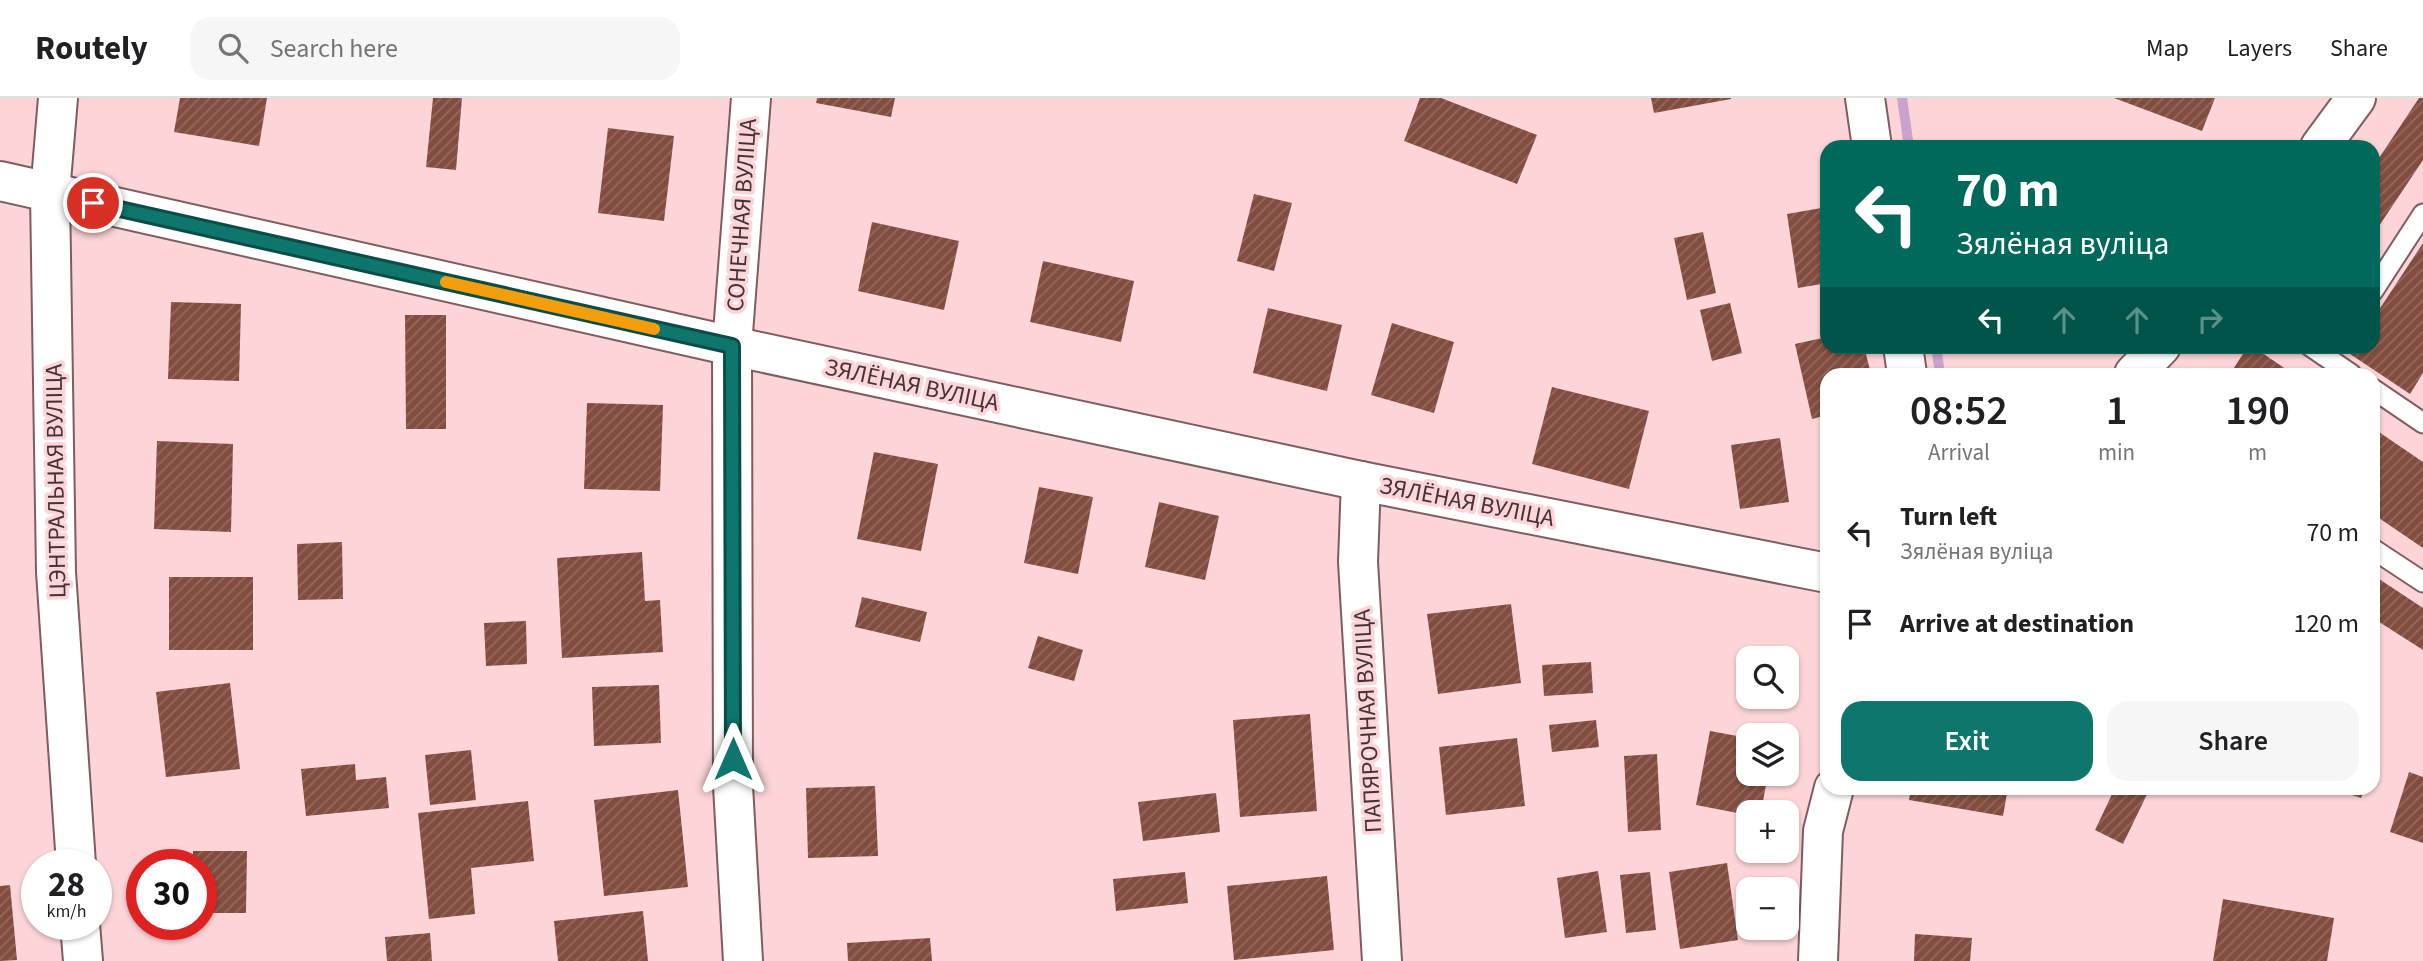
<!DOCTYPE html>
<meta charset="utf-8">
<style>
body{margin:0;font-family:"Source Sans 3",sans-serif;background:#f6f6f6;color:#202124;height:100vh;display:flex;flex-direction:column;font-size:26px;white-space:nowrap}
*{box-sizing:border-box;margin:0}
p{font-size:23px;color:#757577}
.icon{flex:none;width:38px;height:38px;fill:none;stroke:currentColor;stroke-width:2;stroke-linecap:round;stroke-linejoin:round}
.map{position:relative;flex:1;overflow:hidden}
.panel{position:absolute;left:1820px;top:270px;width:560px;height:427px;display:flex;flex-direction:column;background:#fff;border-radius:21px;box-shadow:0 2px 5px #0004}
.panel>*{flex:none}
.hud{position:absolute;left:1820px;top:42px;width:560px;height:214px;border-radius:21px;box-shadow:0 2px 5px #0004;background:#00695c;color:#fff;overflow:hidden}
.tools{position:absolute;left:1736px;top:548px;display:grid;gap:14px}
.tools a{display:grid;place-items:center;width:63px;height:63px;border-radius:14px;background:#fff;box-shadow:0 2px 5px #0004;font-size:35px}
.speed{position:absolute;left:21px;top:751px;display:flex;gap:14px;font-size:35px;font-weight:700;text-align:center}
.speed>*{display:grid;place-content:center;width:91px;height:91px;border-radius:50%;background:#fff;box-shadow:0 2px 5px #0004;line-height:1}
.speed small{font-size:18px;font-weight:400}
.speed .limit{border:10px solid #d22;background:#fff;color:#111}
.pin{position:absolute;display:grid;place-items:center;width:60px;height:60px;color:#fff;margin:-30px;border:4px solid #fff;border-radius:50%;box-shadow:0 2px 7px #0007}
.me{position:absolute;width:77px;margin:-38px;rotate:0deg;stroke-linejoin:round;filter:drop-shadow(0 0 5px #0008)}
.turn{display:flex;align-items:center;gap:24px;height:147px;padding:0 21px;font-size:32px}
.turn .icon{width:91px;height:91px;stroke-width:2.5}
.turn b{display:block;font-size:49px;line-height:60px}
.lanes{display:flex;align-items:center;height:66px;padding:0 21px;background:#0003;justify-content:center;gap:35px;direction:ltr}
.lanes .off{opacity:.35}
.eta{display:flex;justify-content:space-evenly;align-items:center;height:119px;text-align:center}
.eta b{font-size:42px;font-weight:600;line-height:49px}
.cta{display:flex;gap:14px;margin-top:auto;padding:14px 21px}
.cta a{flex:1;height:80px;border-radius:21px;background:#0f766e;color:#fff;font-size:28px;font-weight:600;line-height:80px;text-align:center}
.cta a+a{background:#f6f6f6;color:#202124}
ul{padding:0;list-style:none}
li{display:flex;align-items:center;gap:21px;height:91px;padding:0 21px}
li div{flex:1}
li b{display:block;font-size:26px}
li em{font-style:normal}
header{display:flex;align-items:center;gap:42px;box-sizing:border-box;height:98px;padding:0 35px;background:#fff;border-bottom:2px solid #e0e0e0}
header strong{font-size:33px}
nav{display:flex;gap:38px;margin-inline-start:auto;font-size:24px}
.search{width:490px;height:63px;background:#f6f6f6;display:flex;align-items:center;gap:18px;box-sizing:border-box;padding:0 24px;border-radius:21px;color:#757577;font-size:26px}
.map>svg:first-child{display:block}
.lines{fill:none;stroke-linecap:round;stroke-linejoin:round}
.stream{stroke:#c9a2ce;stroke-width:10}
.building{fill:url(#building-hatch)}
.lane-casing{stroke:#7e5c60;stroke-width:23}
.street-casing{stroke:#7e5c60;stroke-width:42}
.secondary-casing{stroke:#7e5c60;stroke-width:42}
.lane{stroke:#fff;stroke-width:19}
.street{stroke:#fff;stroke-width:38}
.secondary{stroke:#fff;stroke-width:38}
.route-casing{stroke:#0a4d48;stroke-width:18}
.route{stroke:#0f766e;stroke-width:12}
.slow{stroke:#f59e0b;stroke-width:12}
.labels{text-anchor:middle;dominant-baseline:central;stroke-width:7;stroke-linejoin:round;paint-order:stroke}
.street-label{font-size:24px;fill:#433335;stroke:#fdd5d8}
</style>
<header>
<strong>Routely</strong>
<div class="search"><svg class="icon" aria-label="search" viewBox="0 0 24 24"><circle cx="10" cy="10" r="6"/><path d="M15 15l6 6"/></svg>Search here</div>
<nav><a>Map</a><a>Layers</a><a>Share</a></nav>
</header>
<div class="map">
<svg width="2423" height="863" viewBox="0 0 2423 863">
<defs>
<pattern id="building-hatch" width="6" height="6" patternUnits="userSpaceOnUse" patternTransform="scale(1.75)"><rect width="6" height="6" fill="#824d3f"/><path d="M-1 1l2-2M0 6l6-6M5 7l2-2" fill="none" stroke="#936a60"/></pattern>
</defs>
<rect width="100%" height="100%" fill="#fdd5d8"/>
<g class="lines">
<!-- stream -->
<g class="stream">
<path d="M1902 0 1909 49"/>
<path d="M1936 248 1940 276"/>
</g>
</g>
<!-- building -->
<g class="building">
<path d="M180 0H267L259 48 174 34Z"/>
<path d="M433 0H462L456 72 426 69Z"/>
<path d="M817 0H895L891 19 816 5Z"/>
<path d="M1420 0H1441L1537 37 1517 86 1404 43Z"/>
<path d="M1651 0H1731V1L1654 15Z"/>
<path d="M2114 0H2215L2202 33Z"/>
<path d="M2419 0H2423V62L2373 137V69Z"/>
<path d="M608 30 674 38 664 123 598 115Z"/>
<path d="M1254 96 1292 105 1274 173 1237 163Z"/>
<path d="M1827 109V185L1798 190 1787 116Z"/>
<path d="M872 124 959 143 944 212 858 193Z"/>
<path d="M1703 134 1716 195 1687 202 1674 140Z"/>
<path d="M2423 145V275L2410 296 2350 256 2355 248H2373V221Z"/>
<path d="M1043 163 1134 183 1121 244 1030 224Z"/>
<path d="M171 204 241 206 239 283 168 281Z"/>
<path d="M1730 205 1742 255 1712 263 1700 212Z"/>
<path d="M1268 210 1342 227 1327 293 1253 275Z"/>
<path d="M405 217H446V331H406Z"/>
<path d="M1392 225 1454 244 1434 315 1371 297Z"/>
<path d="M1827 239V248H1864L1871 276H1827V317L1812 321 1795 246Z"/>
<path d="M2248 248H2252L2293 276H2230Z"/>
<path d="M1552 289 1649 313 1629 391 1532 366Z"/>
<path d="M587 305 663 307 660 393 584 391Z"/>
<path d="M2373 330 2423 364V450L2373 416Z"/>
<path d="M1780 340 1789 404 1740 411 1731 347Z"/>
<path d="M157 343 233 346 231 434 154 431Z"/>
<path d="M874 354 938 366 921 453 857 441Z"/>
<path d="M1039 389 1093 399 1078 476 1024 465Z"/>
<path d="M1159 404 1219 418 1205 482 1145 469Z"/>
<path d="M342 444 343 501 298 502 297 446Z"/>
<path d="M642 454 645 503 660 502 663 554 562 560 557 460Z"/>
<path d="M2373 477 2423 510V552L2373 520Z"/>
<rect x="169" y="479" width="84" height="73"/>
<path d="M862 499 927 514 920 544 855 529Z"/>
<path d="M1511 506 1521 585 1438 596 1427 516Z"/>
<path d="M526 523 527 566 486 568 484 525Z"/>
<path d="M1038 538 1083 552 1074 583 1028 570Z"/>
<path d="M1591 564 1593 595 1544 598 1542 567Z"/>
<path d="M230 585 240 671 166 679 156 594Z"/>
<path d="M659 587 661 645 594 648 592 589Z"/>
<path d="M1310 616 1317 713 1240 719 1233 622Z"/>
<path d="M1596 622 1599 649 1552 654 1549 627Z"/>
<path d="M1710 633 1748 640V676H1768L1761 714H1748V717L1696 707Z"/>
<path d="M1517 640 1525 708 1446 717 1439 649Z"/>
<path d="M471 652 476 702 430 707 425 657Z"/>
<path d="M1657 656 1661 732 1628 734 1624 658Z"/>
<path d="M355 666 356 682 386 679 389 710 306 718 301 671Z"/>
<path d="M2409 674 2423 679V745L2390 734Z"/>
<path d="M875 688 878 758 808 760 806 690Z"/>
<path d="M1911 690H2008L2003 718 1909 702Z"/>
<path d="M2115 690H2150L2123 746 2095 732Z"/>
<path d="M2331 690H2365L2361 700Z"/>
<path d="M678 692 688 789 604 798 594 702Z"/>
<path d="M1216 695 1220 734 1143 743 1138 704Z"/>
<path d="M528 703 534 763 471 770 475 816 429 821 418 715Z"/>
<path d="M193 753H247L246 815H201V766H193Z"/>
<path d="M1727 765 1738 842 1680 851 1669 774Z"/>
<path d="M1598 773 1607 834 1565 840 1557 780Z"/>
<path d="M1185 774 1188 805 1116 813 1113 781Z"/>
<path d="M1650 774 1656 832 1626 835 1620 777Z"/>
<path d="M1327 778 1334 852 1234 862 1227 788Z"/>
<path d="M10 787 17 862 0 863V788Z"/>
<path d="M2223 801 2334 820 2327 863H2213Z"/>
<path d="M643 813 648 863H558L554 823Z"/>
<path d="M430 835 432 863H387L385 839Z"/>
<path d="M1915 836 1972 840 1970 863H1914Z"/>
<path d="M930 840 932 863H848L847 845Z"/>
</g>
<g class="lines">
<defs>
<g id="lane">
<path d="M2373 193 2423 116"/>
<path d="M2310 248 2351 276"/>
<path d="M2373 291 2423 325"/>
<path d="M2373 451 2423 484"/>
</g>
<g id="street">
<path d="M1865 0 1872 49"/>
<path d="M2320 49 2356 0"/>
<path d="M0 83 732 248 1361 383 1827 475"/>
<path d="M1903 248 1907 276"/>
<path d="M2134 276 2161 248"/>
<path d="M1361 383 1358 464 1382 863"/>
<path d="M743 863 733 688 732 248 751 0"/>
<path d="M1818 863 1823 733 1834 690"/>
</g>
<g id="secondary">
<path d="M58 0 50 95 56 474 76 766"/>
<path d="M80 826 83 863"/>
</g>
</defs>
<!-- lane casing -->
<use href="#lane" class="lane-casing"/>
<!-- street casing -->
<use href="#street" class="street-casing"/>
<!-- secondary casing -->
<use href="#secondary" class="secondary-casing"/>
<!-- lane -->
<use href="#lane" class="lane"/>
<!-- street -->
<use href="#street" class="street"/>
<!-- secondary -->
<use href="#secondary" class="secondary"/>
</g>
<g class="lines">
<defs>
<path id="route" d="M93 105 732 248 733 661"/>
</defs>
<!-- route casing -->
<use href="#route" class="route-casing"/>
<!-- route -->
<use href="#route" class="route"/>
<!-- slow -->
<path class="slow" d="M446 184 654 231"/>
</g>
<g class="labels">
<!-- street labels -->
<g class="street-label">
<text transform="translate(742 117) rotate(-86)">СОНЕЧНАЯ ВУЛІЦА</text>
<text transform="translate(912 287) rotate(12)">ЗЯЛЁНАЯ ВУЛІЦА</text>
<text transform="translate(56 383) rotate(-91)">ЦЭНТРАЛЬНАЯ ВУЛІЦА</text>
<text transform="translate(1467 404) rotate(11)">ЗЯЛЁНАЯ ВУЛІЦА</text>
<text transform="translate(1368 623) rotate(-93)">ПАПЯРОЧНАЯ ВУЛІЦА</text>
</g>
</g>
</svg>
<div class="tools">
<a><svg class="icon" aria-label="search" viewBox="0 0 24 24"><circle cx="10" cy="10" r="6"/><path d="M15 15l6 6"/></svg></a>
<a><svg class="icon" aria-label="layers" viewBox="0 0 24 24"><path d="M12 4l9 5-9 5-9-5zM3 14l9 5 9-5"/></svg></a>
<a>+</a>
<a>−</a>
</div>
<div class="speed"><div>28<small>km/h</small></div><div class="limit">30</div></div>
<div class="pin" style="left:93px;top:105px;background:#d93025"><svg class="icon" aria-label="arrive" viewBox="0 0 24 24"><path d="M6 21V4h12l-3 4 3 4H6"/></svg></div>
<svg class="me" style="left:733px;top:661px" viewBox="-20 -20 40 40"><path d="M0-17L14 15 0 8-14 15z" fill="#0f766e" stroke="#fff" stroke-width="4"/></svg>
<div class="hud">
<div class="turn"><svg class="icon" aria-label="left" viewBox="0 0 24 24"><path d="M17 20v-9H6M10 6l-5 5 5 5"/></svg><div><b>70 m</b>Зялёная вуліца</div></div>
<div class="lanes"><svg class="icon" aria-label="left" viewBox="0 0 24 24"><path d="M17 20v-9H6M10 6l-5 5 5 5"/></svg><svg class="icon off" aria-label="ahead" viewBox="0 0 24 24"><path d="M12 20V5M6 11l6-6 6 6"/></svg><svg class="icon off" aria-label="ahead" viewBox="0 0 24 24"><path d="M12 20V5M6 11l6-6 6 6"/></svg><svg class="icon off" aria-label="right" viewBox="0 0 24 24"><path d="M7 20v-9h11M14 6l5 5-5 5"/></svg></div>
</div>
<section class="panel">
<div class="eta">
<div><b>08:52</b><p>Arrival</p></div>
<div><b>1</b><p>min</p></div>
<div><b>190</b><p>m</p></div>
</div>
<ul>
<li><svg class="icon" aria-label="left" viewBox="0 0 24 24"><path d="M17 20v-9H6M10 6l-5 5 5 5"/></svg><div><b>Turn left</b><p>Зялёная вуліца</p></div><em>70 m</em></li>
<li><svg class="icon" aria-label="arrive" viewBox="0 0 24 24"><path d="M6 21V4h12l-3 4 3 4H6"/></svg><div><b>Arrive at destination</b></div><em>120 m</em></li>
</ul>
<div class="cta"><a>Exit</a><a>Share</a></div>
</section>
</div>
